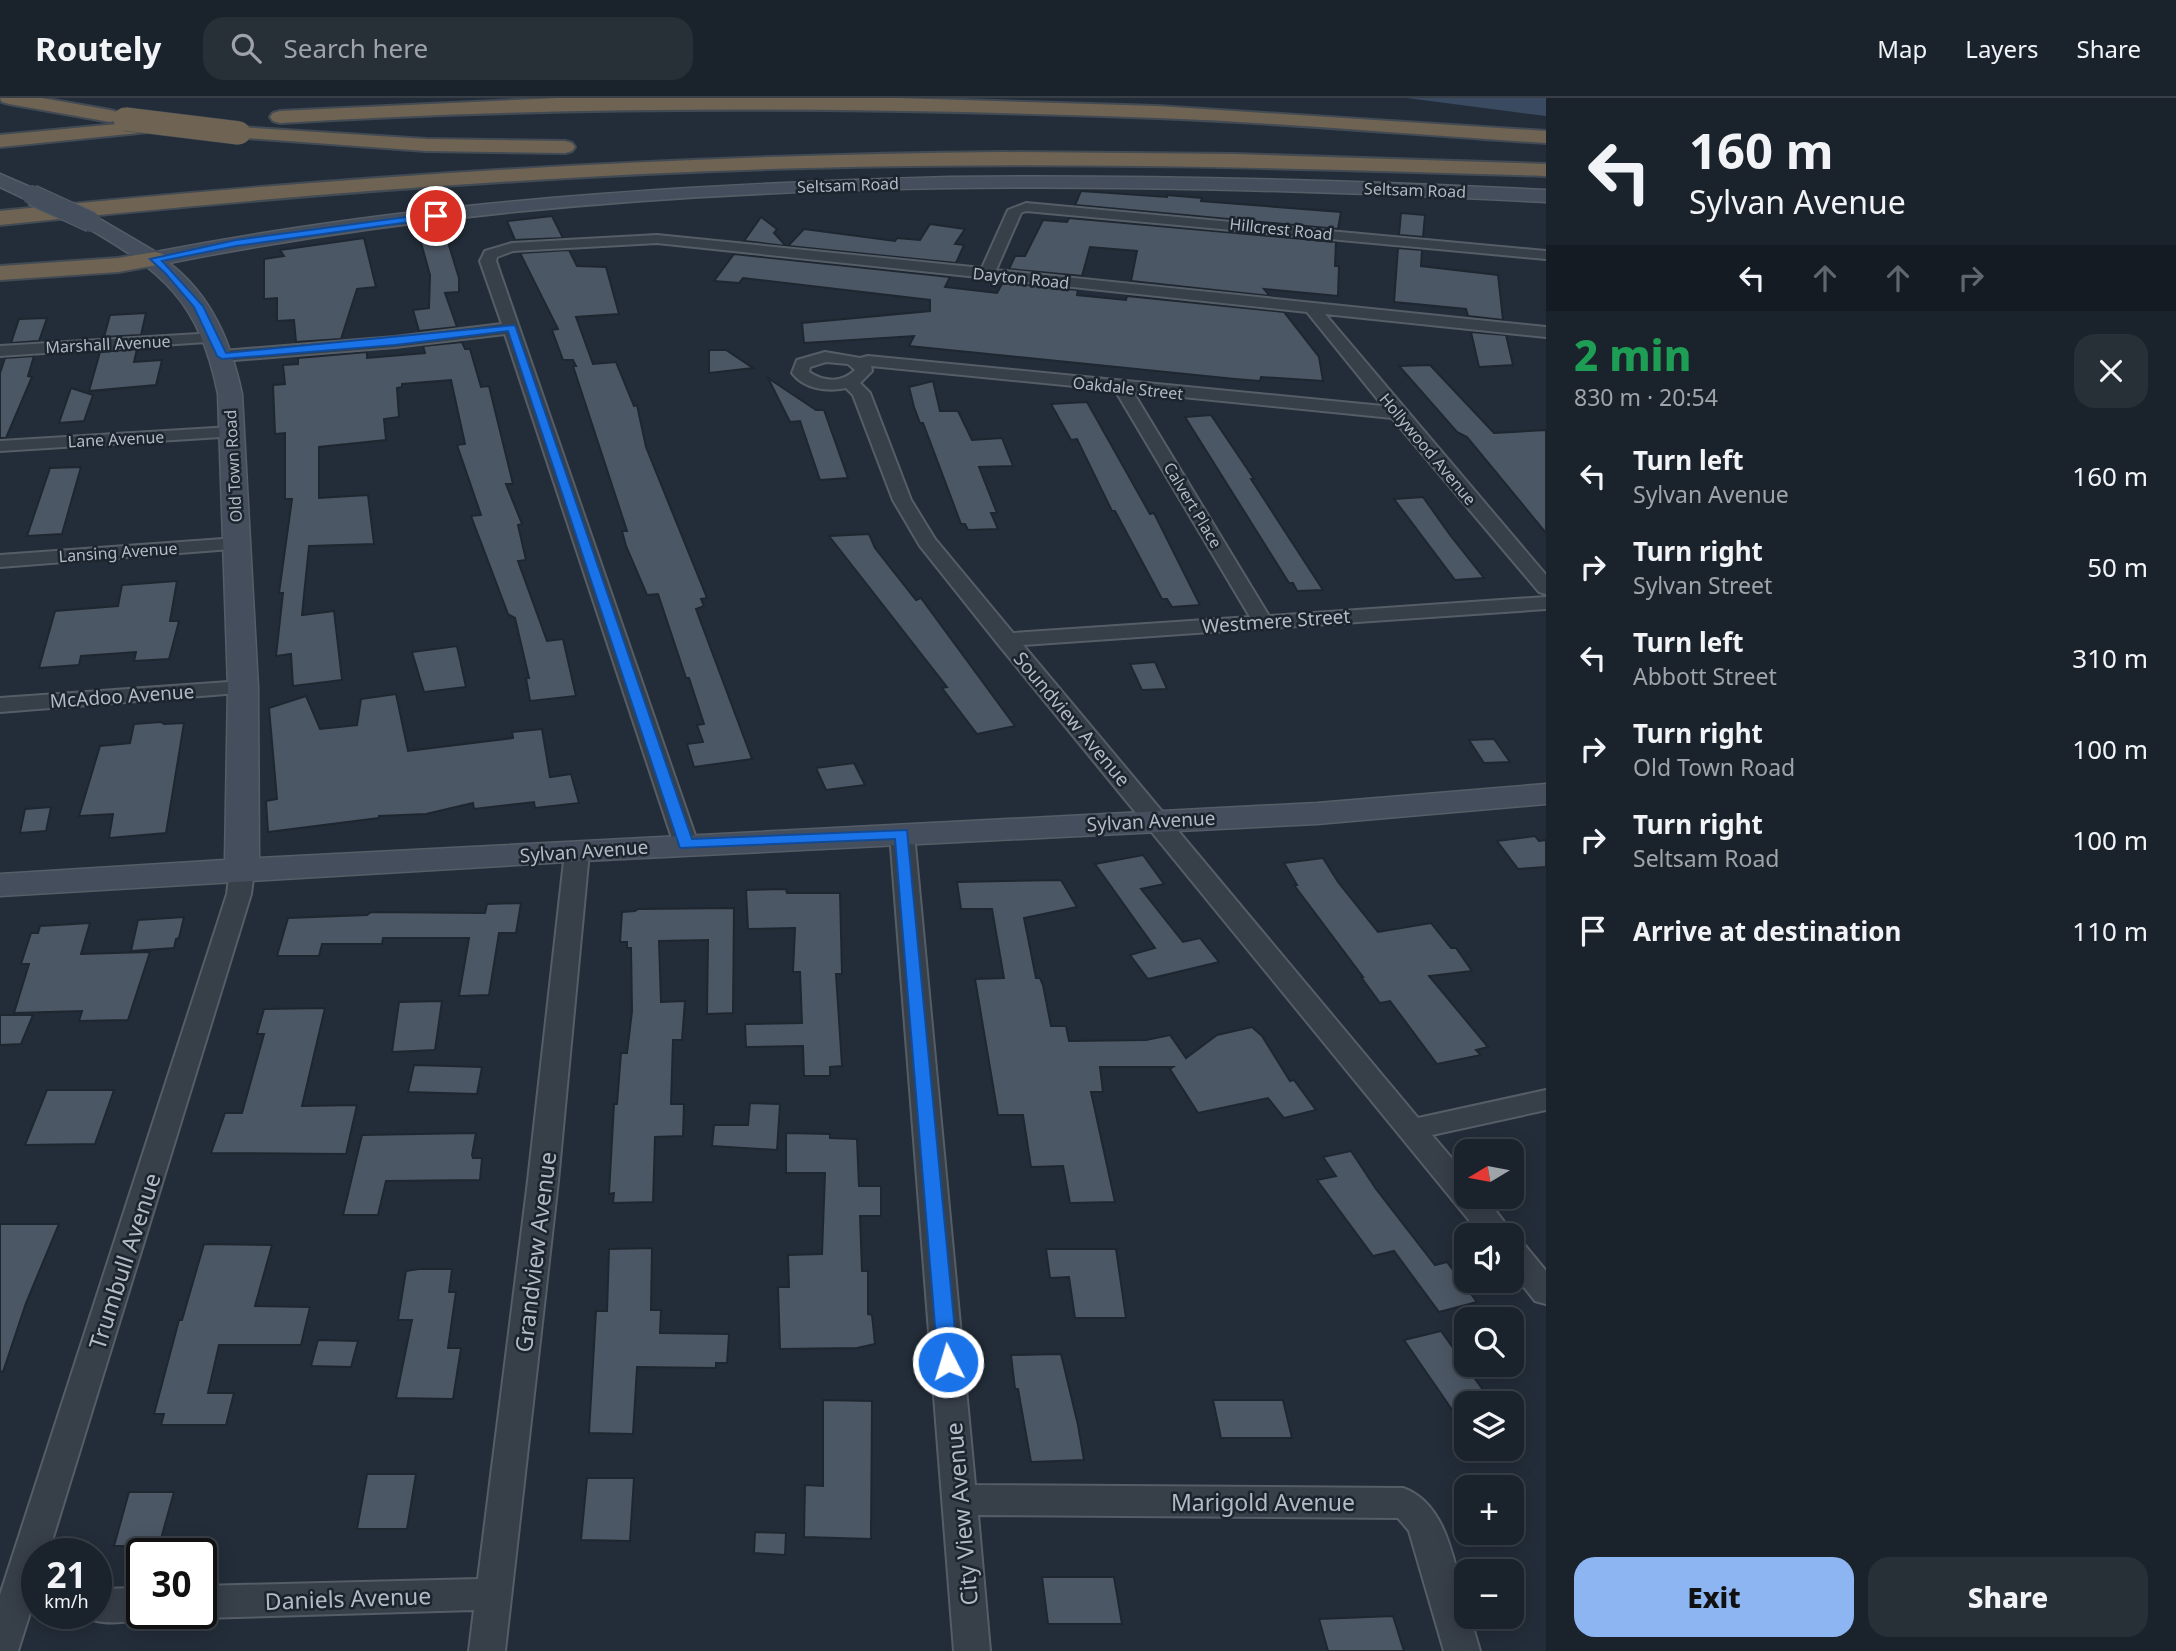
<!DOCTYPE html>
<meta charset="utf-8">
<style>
body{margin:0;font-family:"Noto Sans",sans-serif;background:#272f37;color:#f1f3f6;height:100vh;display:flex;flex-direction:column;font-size:26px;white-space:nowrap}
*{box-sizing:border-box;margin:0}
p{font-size:23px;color:#9fa4a9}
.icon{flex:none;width:38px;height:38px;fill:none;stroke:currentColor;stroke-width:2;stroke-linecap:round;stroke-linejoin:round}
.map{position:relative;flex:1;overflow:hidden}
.drawer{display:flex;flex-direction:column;background:#1a222b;width:630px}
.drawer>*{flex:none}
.banner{background:#1a222b;color:#f1f3f6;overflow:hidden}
.needle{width:46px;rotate:260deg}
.controls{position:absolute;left:1454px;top:1041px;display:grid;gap:14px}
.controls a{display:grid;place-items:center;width:70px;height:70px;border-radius:14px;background:#1a222b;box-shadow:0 4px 18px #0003,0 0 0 2px #383f47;font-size:35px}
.speed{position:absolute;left:21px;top:1440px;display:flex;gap:14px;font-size:35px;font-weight:700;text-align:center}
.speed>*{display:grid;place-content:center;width:91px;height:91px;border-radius:50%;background:#1a222b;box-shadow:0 4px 18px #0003,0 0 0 2px #383f47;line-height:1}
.speed small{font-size:18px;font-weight:400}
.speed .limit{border:4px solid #111;border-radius:10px;background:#fff;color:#111}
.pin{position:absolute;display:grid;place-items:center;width:60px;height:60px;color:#fff;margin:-30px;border:4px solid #fff;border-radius:50%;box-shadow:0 2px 7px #0007}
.me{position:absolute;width:77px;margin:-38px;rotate:355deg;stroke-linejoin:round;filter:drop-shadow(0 0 5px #0008)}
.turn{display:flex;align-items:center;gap:24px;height:147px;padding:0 28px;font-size:32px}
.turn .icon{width:91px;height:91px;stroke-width:2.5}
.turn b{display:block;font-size:49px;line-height:60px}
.lanes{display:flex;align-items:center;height:66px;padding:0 28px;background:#0003;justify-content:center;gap:35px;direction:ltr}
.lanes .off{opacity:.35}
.round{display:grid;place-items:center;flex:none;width:74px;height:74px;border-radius:21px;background:#272f37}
.headline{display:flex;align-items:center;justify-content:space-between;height:119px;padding:0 28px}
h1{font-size:42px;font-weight:800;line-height:52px;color:#1e9e55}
.cta{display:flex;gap:14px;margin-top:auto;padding:14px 28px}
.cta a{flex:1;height:80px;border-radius:21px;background:#8cb5f1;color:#111;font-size:28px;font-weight:800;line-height:80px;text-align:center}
.cta a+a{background:#272f37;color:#f1f3f6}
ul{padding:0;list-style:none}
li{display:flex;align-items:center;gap:21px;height:91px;padding:0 28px}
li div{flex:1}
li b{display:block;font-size:26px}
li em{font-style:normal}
header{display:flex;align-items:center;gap:42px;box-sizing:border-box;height:98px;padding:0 35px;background:#1a222b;border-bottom:2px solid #383f47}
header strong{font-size:33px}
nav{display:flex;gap:38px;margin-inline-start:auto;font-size:24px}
.search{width:490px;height:63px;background:#272f37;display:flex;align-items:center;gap:18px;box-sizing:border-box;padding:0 24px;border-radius:21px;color:#9fa4a9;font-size:26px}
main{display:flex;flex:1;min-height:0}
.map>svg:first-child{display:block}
.water{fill:#3a4b61}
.building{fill:#4c5765;stroke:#1e2630;stroke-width:2}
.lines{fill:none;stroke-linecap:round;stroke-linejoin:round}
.street-casing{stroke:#555d67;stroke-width:4}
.secondary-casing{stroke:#555d67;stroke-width:3}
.highway-casing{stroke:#424a54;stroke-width:4}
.street{fill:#373f49;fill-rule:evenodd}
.secondary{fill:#454e5c;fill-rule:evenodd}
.highway{fill:#6f6454;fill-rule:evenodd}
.secondary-bridge-casing{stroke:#555d67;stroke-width:22;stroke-linecap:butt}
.highway-bridge-casing{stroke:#424a54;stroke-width:24;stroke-linecap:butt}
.secondary-bridge{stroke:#454e5c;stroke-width:20}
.highway-bridge{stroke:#6f6454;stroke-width:23}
.route{fill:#1a73e8;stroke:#114b97;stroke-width:2}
.labels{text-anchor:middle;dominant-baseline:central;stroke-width:5;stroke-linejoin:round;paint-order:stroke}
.far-street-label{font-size:16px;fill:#b2bac5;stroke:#1c242e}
.street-label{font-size:19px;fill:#b2bac5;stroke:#1c242e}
.near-street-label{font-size:23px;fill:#b2bac5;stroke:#1c242e}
</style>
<header>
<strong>Routely</strong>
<div class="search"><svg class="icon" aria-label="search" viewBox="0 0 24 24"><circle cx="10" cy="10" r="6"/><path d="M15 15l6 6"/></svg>Search here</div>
<nav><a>Map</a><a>Layers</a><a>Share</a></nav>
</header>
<main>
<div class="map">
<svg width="1546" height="1553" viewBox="0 0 1546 1553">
<rect width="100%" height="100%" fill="#232d39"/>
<!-- water -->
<path class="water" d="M1407 0H1546V18Z"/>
<!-- building -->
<g class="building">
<path d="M1081 93 1167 99V97L1202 100 1201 103 1341 114 1338 131 1075 107Z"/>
<path d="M1401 115 1425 117 1423 139 1399 137Z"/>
<path d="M552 118 563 140 515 142 507 123Z"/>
<path d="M761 119 777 131 774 135 786 148 744 143Z"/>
<path d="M1069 120 1336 144 1335 168H1339L1338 198 1264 191 1270 198 1131 183 1137 153 1090 149 1082 178 1009 171 1015 158H1025L1043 122 1067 124Z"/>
<path d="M930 126 965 131 955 146 964 147 956 165 788 148 804 131 895 143 897 140 920 142Z"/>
<path d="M444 131 459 180V194L445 195 457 229 419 233 413 212 429 210 430 177 418 134Z"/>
<path d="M364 140 376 189 357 191 341 241 296 244 294 222 277 223V200L264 201V161L284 158 280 152Z"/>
<path d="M1398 150 1422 152 1421 168 1498 177 1503 222 1468 218 1466 211 1394 204Z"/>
<path d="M569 152 577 168 606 169 619 216 576 219 593 266 616 264 634 308 637 307 646 349 707 500 701 501 704 508 696 511 752 661 694 669 687 646 703 644 697 627 704 626 689 580H686L658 496 647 497 626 448 622 433H627L573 268H576L573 262H563L552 232 558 231 520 155Z"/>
<path d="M734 156 950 179 945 189 997 195 1003 184 1078 192 1077 197 1126 202 1127 198 1284 214 1319 259 1323 283 1261 279 1260 283 1235 281 909 248 914 238 804 245 802 225 930 213V202L743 180 739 185 714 183Z"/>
<path d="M146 215 141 237 104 239 110 217Z"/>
<path d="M47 220 39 243 11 245 19 221Z"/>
<path d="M1471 234 1506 237 1513 267 1479 269Z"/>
<path d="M462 244 465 251H470L481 289 489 288 513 386H506L522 426 518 427 526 462 518 463 547 543 563 541 576 598 530 603 526 580H529L515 520 508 516 471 418 481 417 457 347 465 346 451 282 402 286V289L397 290 399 319 384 321 386 342 319 349V400L368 397 374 446 309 448 302 517 334 513 342 582 293 588 291 556 276 558 283 495H279L292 401H285V335L275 336 273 287 285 286 283 267 298 266V260L367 254V260L425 255 423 248Z"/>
<path d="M137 251 134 264 162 262 156 287 89 293 100 254Z"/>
<path d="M709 252H726L753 270 709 275Z"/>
<path d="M34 258 28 278 32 279 6 340H0V275L5 260Z"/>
<path d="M1430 267 1494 335 1546 332V435L1467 339 1457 334 1399 268Z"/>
<path d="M768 280 816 312H824L848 380 820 382 800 323 790 324Z"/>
<path d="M933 283 940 313H958L972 342 1002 340 1013 368 979 369 997 415H991L998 431 968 432 965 426H961L923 325H920L914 309 909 289Z"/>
<path d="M71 290 93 297 84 323 59 325Z"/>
<path d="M1087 304 1150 416 1154 415 1200 507 1172 509 1167 501H1162L1115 413H1112L1077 341 1071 342 1051 306Z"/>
<path d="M1211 317 1254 381H1251L1323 492 1297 493 1293 485H1289L1185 319Z"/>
<path d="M81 369 62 436 27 438 50 370Z"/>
<path d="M1423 399 1450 437 1484 480 1455 482 1394 401Z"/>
<path d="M869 436 875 450 916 502 921 500 1015 628 977 636 942 590 947 589 829 438Z"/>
<path d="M177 483 170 523H179L169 561 134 563 136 554 81 558 79 567 39 570 55 513 118 508 122 487Z"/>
<path d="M457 548 466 589 424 594 412 554Z"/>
<path d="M1155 564 1167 591 1142 592 1130 566Z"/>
<path d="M396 596 408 653 513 640 512 634 542 631 550 679 571 676 579 705 535 710 534 704 474 711 473 705 426 716 379 718V720L268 734 266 703 277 701 269 610 306 598 320 631 357 627 361 601Z"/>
<path d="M161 624 164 626 184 625 166 735 109 740 113 716 79 718 100 648 130 645 134 626Z"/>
<path d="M1494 641 1510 664 1484 665 1469 642Z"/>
<path d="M854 665 865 687 826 692 816 670Z"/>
<path d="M51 709 46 733 20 735 25 711Z"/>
<path d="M1535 738 1539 743 1546 742V769L1518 771 1497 743Z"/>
<path d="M1143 757 1164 786 1141 791 1183 844 1200 840 1219 864 1148 881 1130 857 1155 850 1095 766Z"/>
<path d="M1323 760 1338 784 1378 834 1431 825 1451 850H1456L1472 873 1429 878 1488 949 1476 952 1481 957 1437 966 1390 903 1380 905 1361 879H1363L1294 787H1297L1284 765Z"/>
<path d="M1061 782 1077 809 1024 820 1036 880H1040L1043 887 1051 928H1066L1069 943 1146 942 1170 937 1186 960 1217 937 1252 929 1262 938 1290 983 1294 982 1316 1012 1284 1020 1268 1000 1198 1015 1170 971 1173 969H1100L1103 994H1091L1115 1104 1070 1105 1063 1068 1031 1069 1023 1017H998L975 881 1004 880 992 811H961L957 784Z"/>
<path d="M786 791 787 795H840L842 876H836L842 968 830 969V978H804L803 948 746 949 745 926 802 925 800 874H793L795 830 748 831 746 792Z"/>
<path d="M521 805 516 835H499L489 897 459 898 469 840H383L382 846H322L319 858H277L288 820 367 817 371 814 485 815 487 806Z"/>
<path d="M734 810 733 915 707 916 708 842 659 843 661 904 685 903 682 942H673L671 1006H684L683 1038 655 1039 653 1104 613 1105 614 1095 609 1096 614 1006H617L621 955H627L632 913 631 850H627V844H620L622 814 635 813 638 811Z"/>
<path d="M184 819 179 840 176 841 174 850 131 853 138 822Z"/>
<path d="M90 825 81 856 150 854 128 922 79 923 82 913 14 915 29 866H21L31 835H38L40 828Z"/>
<path d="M442 903 435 952 392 954 399 904Z"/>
<path d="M325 910 302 1008 357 1007 346 1056 211 1055 225 1015H242L264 936H257L264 911Z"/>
<path d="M0 917H33L21 946 0 947Z"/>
<path d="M414 967 482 969 477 996 408 994Z"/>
<path d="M47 992H114L95 1046 25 1047Z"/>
<path d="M750 1005 780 1006 777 1052 712 1048 714 1027H748Z"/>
<path d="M476 1035 472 1057 473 1060H482L480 1082 386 1083 378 1117H343L362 1037Z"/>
<path d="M786 1035 830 1036V1040L857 1041 859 1088H881V1118H860L862 1173H868V1216L872 1217 875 1246 857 1250 780 1251 778 1189H789L788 1157 822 1156 825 1075H786Z"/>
<path d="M1351 1053 1376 1091 1435 1167 1447 1164 1477 1204 1439 1214 1394 1153 1373 1158 1317 1082 1336 1078 1323 1059Z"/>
<path d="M0 1126H59L26 1205 3 1274 0 1273Z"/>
<path d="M204 1146 272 1147 255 1208 310 1209 301 1247H219L208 1295H234L226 1327H161L164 1316H154L179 1222H182Z"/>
<path d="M652 1150 651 1212H661L660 1235 729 1236 727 1265H716V1270L637 1269 633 1336 589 1335 596 1213H607L609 1151Z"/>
<path d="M1046 1151H1116L1126 1220H1075L1069 1179 1050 1180Z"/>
<path d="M419 1171H452L449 1194H456L448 1250H461L453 1301 396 1300 412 1222H398L406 1173Z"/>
<path d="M1441 1233 1493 1306H1466V1332L1404 1242Z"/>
<path d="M318 1242 358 1243 351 1269 311 1268Z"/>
<path d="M1061 1256 1078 1327 1084 1362 1031 1364 1018 1291H1015L1011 1257Z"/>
<path d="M823 1302 872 1303 871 1441 804 1439 805 1387 823 1388Z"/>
<path d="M1213 1302H1283L1292 1340H1221Z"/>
<path d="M367 1376H416L407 1431H357Z"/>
<path d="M587 1380H634L630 1443 581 1442Z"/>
<path d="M129 1394H174L159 1448H114Z"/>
<path d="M755 1434 786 1435 785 1457 754 1455Z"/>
<path d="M1042 1479H1114L1122 1526H1048Z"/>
<path d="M1393 1518 1404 1553H1328L1319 1521Z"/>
</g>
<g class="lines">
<defs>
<g id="street">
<path d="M1026 105 1546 153V161L1026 113 1021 115 996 172 1546 229V239L1325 216 1546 477V496L1539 494 1392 320 1133 294 1269 518 1546 499V511L1023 547 1418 1020 1546 992V1012L1432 1037 1466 1077V1099H1485L1515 1138 1513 1142 1523 1145 1546 1173V1206L1535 1203 1512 1174V1138H1482L998 546 920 448 893 402 853 297 846 290C827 294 804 291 792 275L797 262 825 254 860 260 868 258 1383 308 1307 214 657 145 513 153 497 159 496 163 698 746 694 751 686 753 678 751 674 746 505 236 395 249 222 263 214 258 222 253 395 239 502 226 480 163 485 153 512 145 657 137 982 170 1008 112ZM826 264 848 266 855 272C842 285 824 284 809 274L810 269ZM871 268 1115 292 1250 519 1013 535 935 441 911 402 870 295 860 285 872 273Z"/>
<path d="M215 235 223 240 221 243 0 258V248Z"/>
<path d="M231 329 237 330 240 334 237 338 0 353V343Z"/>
<path d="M237 440 247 446 244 450 0 469V457Z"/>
<path d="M243 583 251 584 254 589 251 594 0 614V600Z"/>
<path d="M902 729 910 731 914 736 975 1387 1403 1390C1448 1406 1454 1467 1466 1508V1519H1470L1480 1553H1444L1409 1433 1398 1420 978 1417 990 1553H954L890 736 894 731Z"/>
<path d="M577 747 586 749 589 754 558 1083 505 1553H469L474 1512 201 1520 189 1516H201V1488L478 1481 528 1083 565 754 568 749Z"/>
<path d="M242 765 251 767 254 772 251 796 48 1456H37V1493L18 1553H0V1497L227 796 230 772 233 767Z"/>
<path d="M142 1490V1516L155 1517C137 1524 97 1530 82 1516H96V1491Z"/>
</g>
<g id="secondary">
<path d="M0 76 39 93 42 97 39 101H25L0 89Z"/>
<path d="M950 79C1149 77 1347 82 1546 92V104C1089 81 620 75 169 165 212 198 231 245 242 296L258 589 259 760 1317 705 1546 686V706L1317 726 583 763 0 798V776L225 762 228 589 218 296C199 203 164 174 84 128L81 124 84 120H98L156 154C418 103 684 86 950 79Z"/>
</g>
<g id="highway">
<path d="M0 0H42L110 12 117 14 120 18 117 22 110 24 9 6 2 4Z"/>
<path d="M557 0H897L1157 8 1546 33V45C1417 37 1288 25 1158 20 865 9 573 7 280 25L273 23 270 19 273 15 280 13Z"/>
<path d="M171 21 178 23 181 27 178 31 0 49V37Z"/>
<path d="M239 29 426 41 565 43 572 45 575 49 572 53 565 55 426 53 232 39 229 35 232 31Z"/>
<path d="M1002 54 1235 56 1546 66V78C1300 70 1053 63 807 70 537 77 268 99 0 127V113C333 79 667 57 1002 54Z"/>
<path d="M155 154 163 156 167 161 163 166 118 174 0 182V168L118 160Z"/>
</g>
</defs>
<!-- street casing -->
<use href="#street" class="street-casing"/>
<!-- secondary casing -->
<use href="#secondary" class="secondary-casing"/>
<!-- highway casing -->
<use href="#highway" class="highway-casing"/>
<!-- street -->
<use href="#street" class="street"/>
<!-- secondary -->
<use href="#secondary" class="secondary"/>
<!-- highway -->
<use href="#highway" class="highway"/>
<defs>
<path id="secondary-bridge" d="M32 97 91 124"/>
<path id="highway-bridge" d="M125 21 239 35"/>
</defs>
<!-- secondary-bridge casing -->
<use href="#secondary-bridge" class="secondary-bridge-casing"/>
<!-- highway-bridge casing -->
<use href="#highway-bridge" class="highway-bridge-casing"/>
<!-- secondary-bridge -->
<use href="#secondary-bridge" class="secondary-bridge"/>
<!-- highway-bridge -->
<use href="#highway-bridge" class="highway-bridge"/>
</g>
<!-- route -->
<path class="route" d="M436 115 441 118 439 120 236 148 162 163 203 208 226 255 515 227 692 741 907 732 958 1264 955 1269 948 1272 941 1269 938 1264 895 741 680 750 508 233 395 247 222 261 217 258 194 209 166 176 150 161 236 142Z"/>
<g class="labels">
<!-- far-street labels -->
<g class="far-street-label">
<text transform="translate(848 87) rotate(-2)">Seltsam Road</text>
<text transform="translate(1415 92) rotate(2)">Seltsam Road</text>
<text transform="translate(1281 131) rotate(6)">Hillcrest Road</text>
<text transform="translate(1021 180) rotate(6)">Dayton Road</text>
<text transform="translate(108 246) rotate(-3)">Marshall Avenue</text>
<text transform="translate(1128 290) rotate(6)">Oakdale Street</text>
<text transform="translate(116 341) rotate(-3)">Lane Avenue</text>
<text transform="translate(1428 351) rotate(50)">Hollywood Avenue</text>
<text transform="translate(233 368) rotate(-93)">Old Town Road</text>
<text transform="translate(1193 407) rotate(59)">Calvert Place</text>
<text transform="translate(118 454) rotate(-4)">Lansing Avenue</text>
</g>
<!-- street labels -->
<g class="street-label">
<text transform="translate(1276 523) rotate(-4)">Westmere Street</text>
<text transform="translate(122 598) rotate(-4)">McAdoo Avenue</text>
<text transform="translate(1072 621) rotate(50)">Soundview Avenue</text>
<text transform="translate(1151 723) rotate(-3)">Sylvan Avenue</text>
<text transform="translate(584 753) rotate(-4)">Sylvan Avenue</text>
</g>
<!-- near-street labels -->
<g class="near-street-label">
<text transform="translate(535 1154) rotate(-83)">Grandview Avenue</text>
<text transform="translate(124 1163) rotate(-72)">Trumbull Avenue</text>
<text x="1263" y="1404">Marigold Avenue</text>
<text transform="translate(961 1416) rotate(-95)">City View Avenue</text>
<text transform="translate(348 1500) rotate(-2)">Daniels Avenue</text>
</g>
</g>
</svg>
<div class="controls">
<a><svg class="needle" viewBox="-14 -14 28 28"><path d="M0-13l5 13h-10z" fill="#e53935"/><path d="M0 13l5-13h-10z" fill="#9fa4a9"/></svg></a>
<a><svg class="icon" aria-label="sound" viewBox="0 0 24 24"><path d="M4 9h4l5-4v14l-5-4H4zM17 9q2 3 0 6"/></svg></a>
<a><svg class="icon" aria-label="search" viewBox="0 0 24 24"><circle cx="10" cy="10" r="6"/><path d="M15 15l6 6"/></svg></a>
<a><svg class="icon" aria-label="layers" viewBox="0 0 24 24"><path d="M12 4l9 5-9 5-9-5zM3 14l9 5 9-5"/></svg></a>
<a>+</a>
<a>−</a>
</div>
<div class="speed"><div>21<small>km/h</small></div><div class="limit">30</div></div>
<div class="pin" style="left:436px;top:118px;background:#d93025"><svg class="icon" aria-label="arrive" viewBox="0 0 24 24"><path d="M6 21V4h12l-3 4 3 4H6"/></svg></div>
<svg class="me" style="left:948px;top:1264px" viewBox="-20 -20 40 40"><circle r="17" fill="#1a73e8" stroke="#fff" stroke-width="3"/><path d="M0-11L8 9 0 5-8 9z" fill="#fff"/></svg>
</div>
<section class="drawer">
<div class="banner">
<div class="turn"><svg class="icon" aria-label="left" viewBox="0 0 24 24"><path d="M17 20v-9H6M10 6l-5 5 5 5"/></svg><div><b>160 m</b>Sylvan Avenue</div></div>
<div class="lanes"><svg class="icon" aria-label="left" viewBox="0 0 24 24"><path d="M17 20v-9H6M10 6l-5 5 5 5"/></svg><svg class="icon off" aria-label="ahead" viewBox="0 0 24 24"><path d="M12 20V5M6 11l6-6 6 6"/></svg><svg class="icon off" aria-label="ahead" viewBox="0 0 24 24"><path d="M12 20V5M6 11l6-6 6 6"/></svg><svg class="icon off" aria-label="right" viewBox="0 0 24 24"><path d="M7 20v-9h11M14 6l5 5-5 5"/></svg></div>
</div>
<div class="headline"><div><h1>2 min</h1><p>830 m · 20:54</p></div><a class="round"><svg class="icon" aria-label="close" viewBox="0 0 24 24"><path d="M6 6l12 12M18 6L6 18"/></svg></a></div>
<ul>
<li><svg class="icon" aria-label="left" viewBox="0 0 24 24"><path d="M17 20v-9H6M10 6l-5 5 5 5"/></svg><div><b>Turn left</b><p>Sylvan Avenue</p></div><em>160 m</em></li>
<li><svg class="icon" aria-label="right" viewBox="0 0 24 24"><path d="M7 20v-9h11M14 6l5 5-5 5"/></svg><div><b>Turn right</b><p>Sylvan Street</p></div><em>50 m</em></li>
<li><svg class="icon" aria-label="left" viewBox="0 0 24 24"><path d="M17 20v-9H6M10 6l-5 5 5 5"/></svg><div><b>Turn left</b><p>Abbott Street</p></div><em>310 m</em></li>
<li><svg class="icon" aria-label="right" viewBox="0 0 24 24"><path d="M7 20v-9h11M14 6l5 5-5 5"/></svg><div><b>Turn right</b><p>Old Town Road</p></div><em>100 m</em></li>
<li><svg class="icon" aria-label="right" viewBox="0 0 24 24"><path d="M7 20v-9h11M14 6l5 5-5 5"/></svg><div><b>Turn right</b><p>Seltsam Road</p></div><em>100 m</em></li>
<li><svg class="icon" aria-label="arrive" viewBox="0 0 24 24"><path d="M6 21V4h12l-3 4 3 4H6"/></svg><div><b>Arrive at destination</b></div><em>110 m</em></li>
</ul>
<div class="cta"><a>Exit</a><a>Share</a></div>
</section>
</main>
